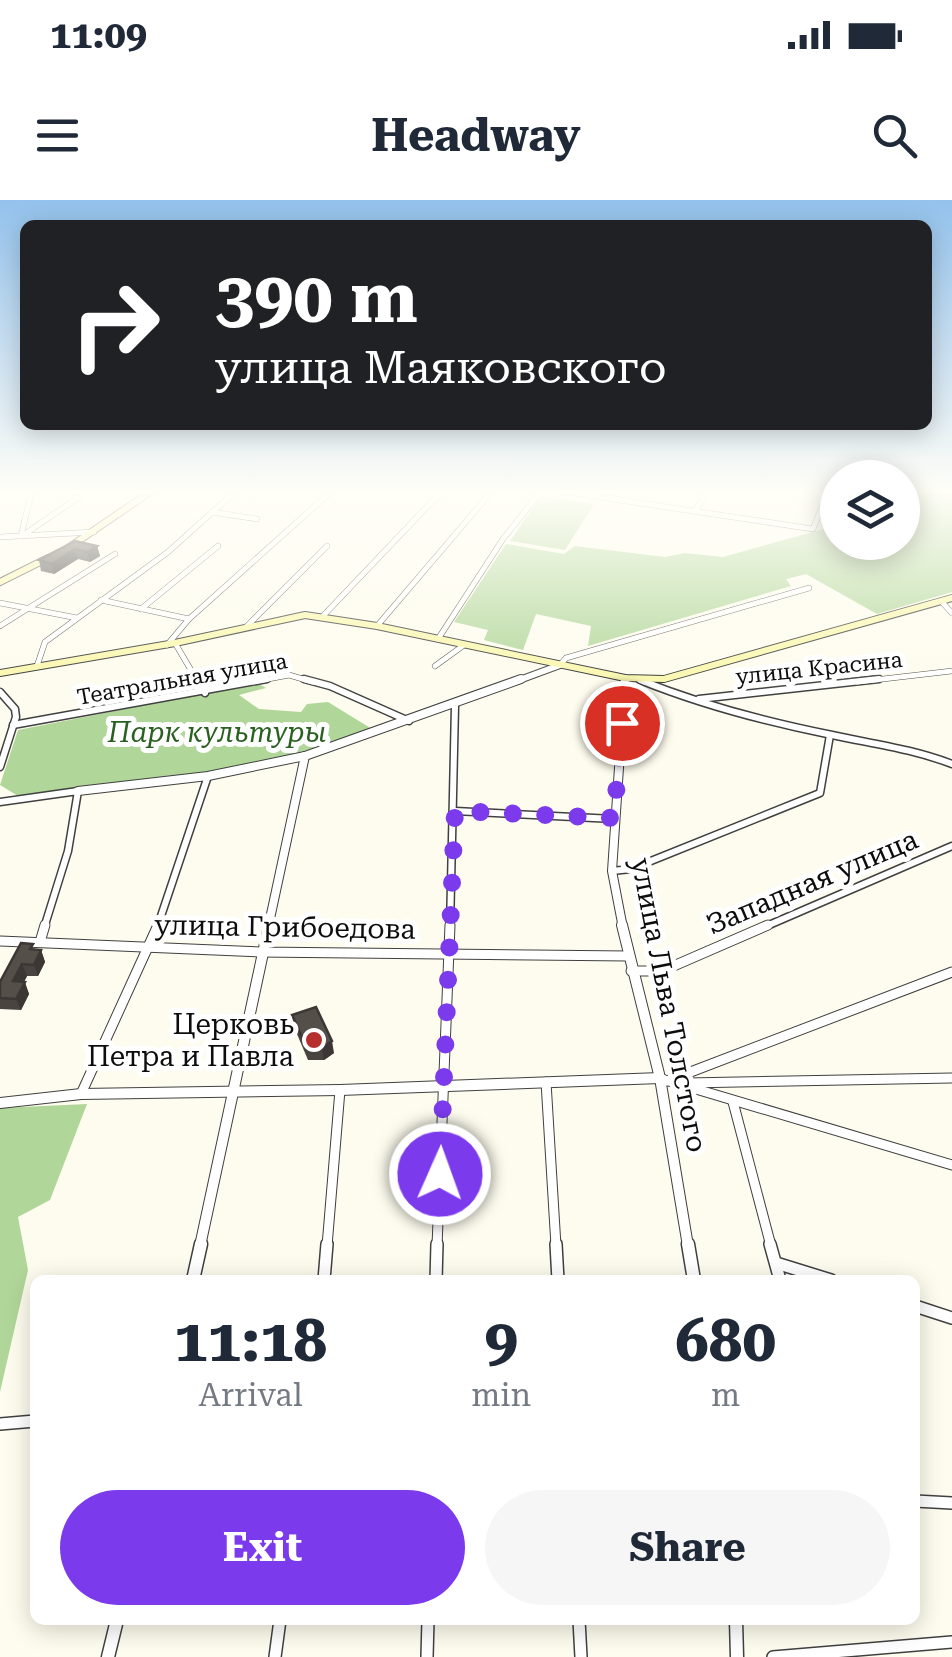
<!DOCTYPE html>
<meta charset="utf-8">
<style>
body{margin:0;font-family:"Roboto Serif",serif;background:#f6f6f7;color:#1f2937;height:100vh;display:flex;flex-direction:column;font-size:38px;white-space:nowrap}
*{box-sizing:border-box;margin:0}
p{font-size:32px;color:#747a83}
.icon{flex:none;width:55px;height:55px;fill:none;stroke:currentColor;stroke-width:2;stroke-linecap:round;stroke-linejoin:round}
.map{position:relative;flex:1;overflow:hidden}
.drawer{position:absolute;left:30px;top:1075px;width:890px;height:350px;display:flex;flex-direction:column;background:#fff;border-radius:15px;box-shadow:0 5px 25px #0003}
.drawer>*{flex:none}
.banner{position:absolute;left:20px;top:20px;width:912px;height:210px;border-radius:15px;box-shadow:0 5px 25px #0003;background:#202124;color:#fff;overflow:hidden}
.fabs{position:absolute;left:820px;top:260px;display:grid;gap:20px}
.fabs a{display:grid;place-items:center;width:100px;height:100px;border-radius:50%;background:#fff;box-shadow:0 5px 25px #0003;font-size:50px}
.pin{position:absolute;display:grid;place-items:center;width:85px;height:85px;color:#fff;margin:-42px;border:5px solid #fff;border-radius:50%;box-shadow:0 2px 10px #0007}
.me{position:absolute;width:110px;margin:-55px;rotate:2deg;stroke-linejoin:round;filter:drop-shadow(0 0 8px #0008)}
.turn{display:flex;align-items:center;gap:35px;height:210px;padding:0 30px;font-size:45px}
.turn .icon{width:130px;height:130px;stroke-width:2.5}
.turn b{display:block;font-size:70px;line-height:85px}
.eta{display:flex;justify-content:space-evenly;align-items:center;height:170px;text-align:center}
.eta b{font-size:60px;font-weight:700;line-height:70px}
.button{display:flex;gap:20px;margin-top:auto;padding:20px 30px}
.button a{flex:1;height:115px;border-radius:60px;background:#7c3aed;color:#fff;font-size:40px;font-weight:700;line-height:115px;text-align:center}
.button a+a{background:#f6f6f7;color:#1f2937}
.status{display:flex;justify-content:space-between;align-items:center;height:70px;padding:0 50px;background:#fff;direction:ltr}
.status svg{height:28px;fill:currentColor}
header{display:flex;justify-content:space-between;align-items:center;height:130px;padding:0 30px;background:#fff;font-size:45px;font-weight:700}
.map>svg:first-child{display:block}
.forest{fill:#b1d699}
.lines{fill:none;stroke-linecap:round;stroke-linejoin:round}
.minor-far3-casing{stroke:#404040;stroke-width:6}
.minor-far2-casing{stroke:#404040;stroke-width:9}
.minor-far1-casing{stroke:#404040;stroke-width:11}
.minor-casing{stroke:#404040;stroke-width:14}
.tertiary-far3-casing{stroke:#404040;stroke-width:8}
.tertiary-far2-casing{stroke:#404040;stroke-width:10}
.tertiary-far1-casing{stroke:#404040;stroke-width:12}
.tertiary-casing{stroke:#404040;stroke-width:15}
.secondary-casing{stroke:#2f2f2f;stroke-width:8}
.minor-far3{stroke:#fff;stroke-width:5}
.minor-far2{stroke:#fff;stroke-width:6}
.minor-far1{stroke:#fff;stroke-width:9}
.minor{stroke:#fff;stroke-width:11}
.tertiary-far3{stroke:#fff;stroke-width:6}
.tertiary-far2{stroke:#fff;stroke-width:8}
.tertiary-far1{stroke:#fff;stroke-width:10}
.tertiary{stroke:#fff;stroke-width:12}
.secondary{stroke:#faf7ac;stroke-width:6}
.wall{fill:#494440}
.shaded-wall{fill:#3c3734}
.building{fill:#554f4a;stroke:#3c3734;stroke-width:2.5}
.route{stroke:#7c3aed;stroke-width:18;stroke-dasharray:0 32.4}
.poi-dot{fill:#b52f2d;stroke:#fff;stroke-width:4}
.labels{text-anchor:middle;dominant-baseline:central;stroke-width:10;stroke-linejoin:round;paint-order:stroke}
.far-street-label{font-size:22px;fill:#0d0d0d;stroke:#fff}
.park-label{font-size:28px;font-style:italic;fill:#2a6121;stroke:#fff}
.street-label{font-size:28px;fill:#0d0d0d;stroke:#fff}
.poi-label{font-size:28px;fill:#0d0d0d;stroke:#fff;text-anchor:end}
</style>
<div class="status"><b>11:09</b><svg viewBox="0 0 49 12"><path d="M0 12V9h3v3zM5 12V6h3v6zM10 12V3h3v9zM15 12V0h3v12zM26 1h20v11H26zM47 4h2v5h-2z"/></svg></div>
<header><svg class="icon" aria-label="menu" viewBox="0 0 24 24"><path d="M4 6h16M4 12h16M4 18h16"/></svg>Headway<svg class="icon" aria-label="search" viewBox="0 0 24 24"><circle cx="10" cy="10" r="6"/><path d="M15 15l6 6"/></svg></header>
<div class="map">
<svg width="952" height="1457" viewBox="0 0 952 1457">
<rect width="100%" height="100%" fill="#fefcee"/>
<!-- forest -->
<g class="forest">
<path d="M833 290H837L838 342H902L903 290H952V392L877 414 806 374 786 379 791 386 588 446 591 426 536 414 523 450 484 440 488 430 454 422 506 344 564 354 575 346 665 357 685 353 723 357 834 326H821Z"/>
<path d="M541 296 594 304 565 350 510 341Z"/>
<path d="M257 483 266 488 239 495 259 509 301 512 307 504 328 502 372 529C259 572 138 582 18 596L0 585 18 530Z"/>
<path d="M87 904 50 1000 18 1017 28 1070 0 1192V908Z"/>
</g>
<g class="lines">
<defs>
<g id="minor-far3">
<path d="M553 290 813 329 829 290"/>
<path d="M695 311 708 290"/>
<path d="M212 312 257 319"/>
<path d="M25 334 89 290"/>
<path d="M21 336 32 290"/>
<path d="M0 337 94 332"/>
<path d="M101 400 189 419"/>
<path d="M941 401 952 413"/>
<path d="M0 403 77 418"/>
<path d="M141 409 218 346"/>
<path d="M323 416 443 290"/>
<path d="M0 426 115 354"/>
<path d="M377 426 493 290"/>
<path d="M246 427 327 346"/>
<path d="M438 439 503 339 542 290"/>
<path d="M175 443 198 482"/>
<path d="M167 445 189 419 333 290"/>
<path d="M560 465 566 458 809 388"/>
<path d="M37 466 45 442 168 352 237 290"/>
<path d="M435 466 464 445"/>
<path d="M640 480 644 482"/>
<path d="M253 482 289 475 313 482"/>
<path d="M857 482 952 471"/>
</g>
<g id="minor-far2">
<path d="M197 479 205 493"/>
<path d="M304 479 330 486 409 521"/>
<path d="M640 480C702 505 767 522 832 535 874 544 913 549 952 564"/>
<path d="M0 492 15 509 16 517 0 567"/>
<path d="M699 499 879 479"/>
<path d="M13 525 267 479"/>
<path d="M0 602 78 591 68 651 44 728"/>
<path d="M455 611 614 619"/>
<path d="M612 671 631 669 820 593 830 535"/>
<path d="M157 728 208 576"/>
<path d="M450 728 455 506"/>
<path d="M762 728 952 646"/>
</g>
<g id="minor-far1">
<path d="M0 741 260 752 628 756"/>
<path d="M40 742 45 725"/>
<path d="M631 771H662L768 725"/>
<path d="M660 878 667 881 952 772"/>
<path d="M669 881 952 965"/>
<path d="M546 882 556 1046"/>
<path d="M687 883 952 878"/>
<path d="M81 894 158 725"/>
<path d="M733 902 771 1046"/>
<path d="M327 1046 340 890"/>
<path d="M437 1046 450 725"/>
</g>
<g id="minor">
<path d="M556 1044 558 1080"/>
<path d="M770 1044 780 1080"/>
<path d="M776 1063 831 1080"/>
<path d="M324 1080 327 1044"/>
<path d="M436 1080 437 1044"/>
<path d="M915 1106 952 1118"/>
<path d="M0 1224 35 1221"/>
<path d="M915 1301 952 1303"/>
<path d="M579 1420 581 1457"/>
<path d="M275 1457 280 1420"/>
<path d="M427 1457 428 1420"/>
<path d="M773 1457 952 1442"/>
</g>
<path id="tertiary-far3" d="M514 482 560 465"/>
<g id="tertiary-far2">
<path d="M78 591 208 576 305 556 521 479"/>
<path d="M268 728 305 556"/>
<path d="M623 728 612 671 625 479"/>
</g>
<g id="tertiary-far1">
<path d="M622 725 660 878 688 1046"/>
<path d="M0 903 81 894 340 890 660 878"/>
<path d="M200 1046 269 725"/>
</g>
<g id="tertiary">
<path d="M688 1044 694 1080"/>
<path d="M193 1080 201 1044"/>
<path d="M736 1420 737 1457"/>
<path d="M108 1457 117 1420"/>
</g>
<g id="secondary">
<path d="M68 348 153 290"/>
<path d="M0 382 48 358"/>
<path d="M0 473 175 443 305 415 377 426 625 478 664 479 952 398"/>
</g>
</defs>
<!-- minor-far3 casing -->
<use href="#minor-far3" class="minor-far3-casing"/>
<!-- minor-far2 casing -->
<use href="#minor-far2" class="minor-far2-casing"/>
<!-- minor-far1 casing -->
<use href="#minor-far1" class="minor-far1-casing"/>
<!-- minor casing -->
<use href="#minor" class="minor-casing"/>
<!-- tertiary-far3 casing -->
<use href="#tertiary-far3" class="tertiary-far3-casing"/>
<!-- tertiary-far2 casing -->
<use href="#tertiary-far2" class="tertiary-far2-casing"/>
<!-- tertiary-far1 casing -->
<use href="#tertiary-far1" class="tertiary-far1-casing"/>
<!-- tertiary casing -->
<use href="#tertiary" class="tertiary-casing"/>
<!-- secondary casing -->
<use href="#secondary" class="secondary-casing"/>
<!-- minor-far3 -->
<use href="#minor-far3" class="minor-far3"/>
<!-- minor-far2 -->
<use href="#minor-far2" class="minor-far2"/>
<!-- minor-far1 -->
<use href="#minor-far1" class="minor-far1"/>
<!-- minor -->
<use href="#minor" class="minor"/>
<!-- tertiary-far3 -->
<use href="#tertiary-far3" class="tertiary-far3"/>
<!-- tertiary-far2 -->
<use href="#tertiary-far2" class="tertiary-far2"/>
<!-- tertiary-far1 -->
<use href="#tertiary-far1" class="tertiary-far1"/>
<!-- tertiary -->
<use href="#tertiary" class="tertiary"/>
<!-- secondary -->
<use href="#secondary" class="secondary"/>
</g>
<!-- wall -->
<g class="wall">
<path d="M97 346 100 356 90 362 78 359 54 374 41 371 39 360 54 351Z"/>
<path d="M35 749 41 750 45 762 38 776H27L24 782 29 794 21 810 0 809V782Z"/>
<path d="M292 815 334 853 324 860H308L294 827Z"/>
</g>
<!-- shaded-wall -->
<g class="shaded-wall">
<path d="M97 346 100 356 90 362 87 352Z"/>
<path d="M75 349 78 359 54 374 52 364Z"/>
<path d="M41 750 45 762 38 776 34 765Z"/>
<path d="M22 764 27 776 18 793 13 781Z"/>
<path d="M25 782 29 794 21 810 16 799Z"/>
<path d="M332 841 334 853 324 860 322 848Z"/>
</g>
<!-- building -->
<g class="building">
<path d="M75 341 97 346 87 352 75 349 52 364 39 360Z"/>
<path d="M21 743 33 744 30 749 41 750 34 765 22 764 13 781 25 782 16 799 0 798V782Z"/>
<path d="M316 807 332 841 322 848H307L292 815Z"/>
</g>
<!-- sky -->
<linearGradient id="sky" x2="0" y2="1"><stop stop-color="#93c2ec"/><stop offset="0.59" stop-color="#fffef7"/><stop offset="1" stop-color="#fffef7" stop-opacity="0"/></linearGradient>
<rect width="952" height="494" fill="url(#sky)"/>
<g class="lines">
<!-- route -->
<path class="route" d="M440 974 455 611 614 618 622 523"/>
</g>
<!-- markers -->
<circle class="poi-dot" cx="314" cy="840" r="10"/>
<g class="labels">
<!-- far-street labels -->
<g class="far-street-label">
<text transform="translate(819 468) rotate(-6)">улица Красина</text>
<text transform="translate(182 479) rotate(-10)">Театральная улица</text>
</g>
<!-- park labels -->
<g class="park-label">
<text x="217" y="532">Парк культуры</text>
</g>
<!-- street labels -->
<g class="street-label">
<text transform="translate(812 682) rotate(-23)">Западная улица</text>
<text transform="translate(285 727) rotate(1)">улица Грибоедова</text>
<text transform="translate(669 805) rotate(79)">улица Льва Толстого</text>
</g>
<!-- poi labels -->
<g class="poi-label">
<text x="294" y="824">Церковь<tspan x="294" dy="32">Петра и Павла</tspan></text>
</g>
</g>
</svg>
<div class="fabs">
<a><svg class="icon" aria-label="layers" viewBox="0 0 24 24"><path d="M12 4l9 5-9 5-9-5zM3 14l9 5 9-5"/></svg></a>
</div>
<div class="pin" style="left:622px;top:523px;background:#d93025"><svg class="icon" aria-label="arrive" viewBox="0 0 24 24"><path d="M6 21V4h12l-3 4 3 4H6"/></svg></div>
<svg class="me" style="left:440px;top:974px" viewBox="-20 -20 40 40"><circle r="17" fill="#7c3aed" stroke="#fff" stroke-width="3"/><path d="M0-11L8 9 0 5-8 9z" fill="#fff"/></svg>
<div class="banner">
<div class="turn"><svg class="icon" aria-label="right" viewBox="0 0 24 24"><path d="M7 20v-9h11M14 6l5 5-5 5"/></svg><div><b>390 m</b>улица Маяковского</div></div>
</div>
<section class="drawer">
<div class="eta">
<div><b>11:18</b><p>Arrival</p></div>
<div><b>9</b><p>min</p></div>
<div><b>680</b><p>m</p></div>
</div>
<div class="button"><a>Exit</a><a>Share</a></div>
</section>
</div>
